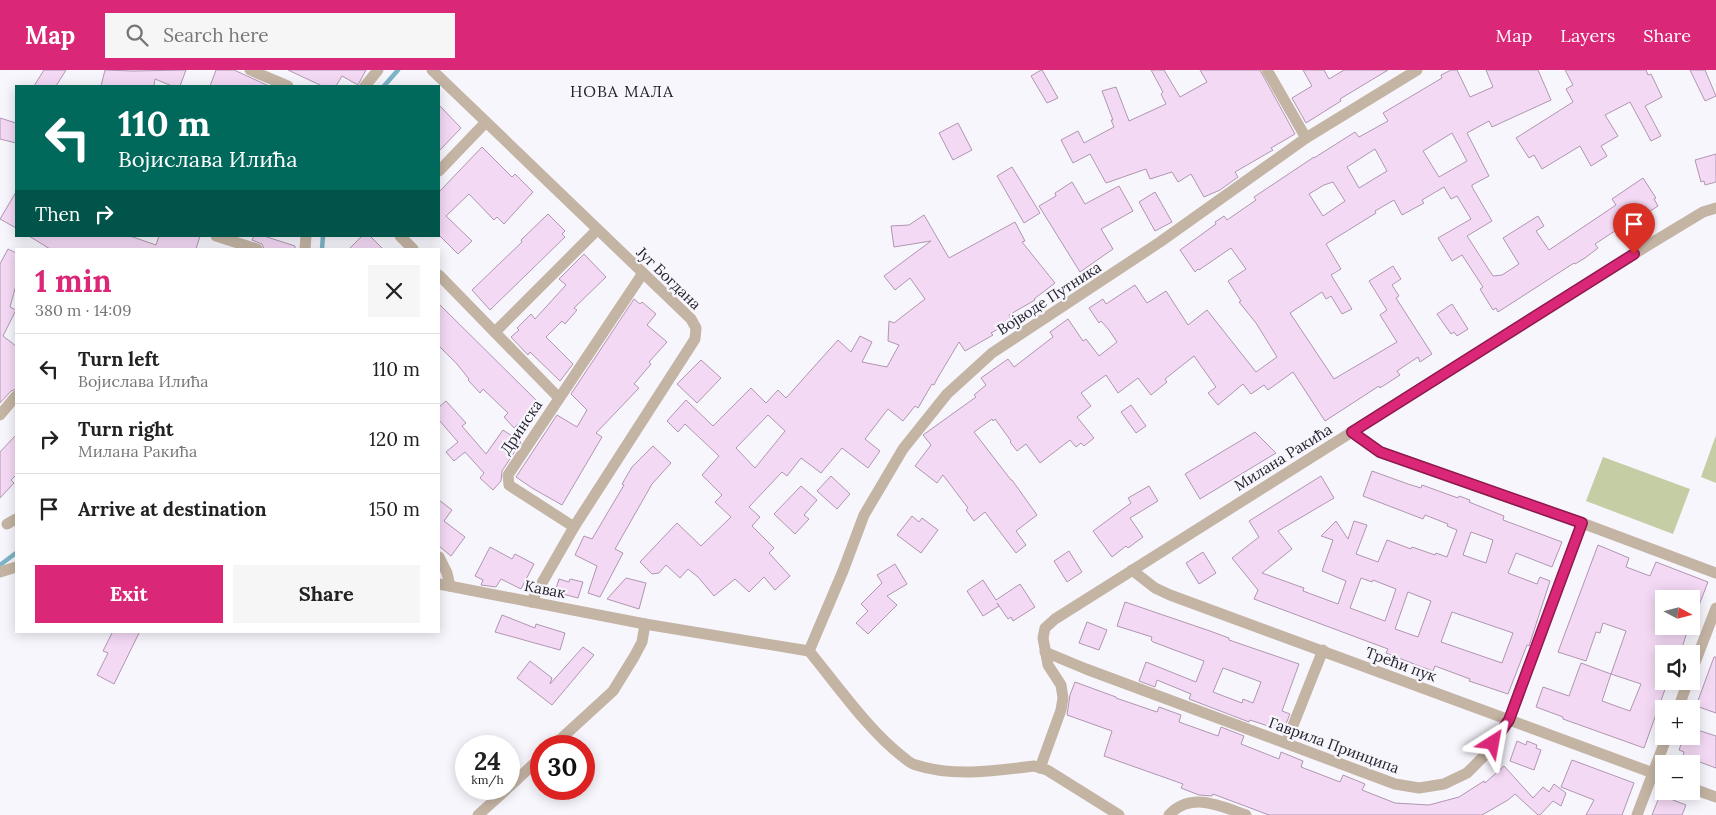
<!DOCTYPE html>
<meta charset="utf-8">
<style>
body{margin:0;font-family:Lora,serif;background:#f6f6f6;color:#222;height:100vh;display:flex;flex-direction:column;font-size:19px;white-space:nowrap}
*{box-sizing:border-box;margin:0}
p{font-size:16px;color:#767676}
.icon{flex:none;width:28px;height:28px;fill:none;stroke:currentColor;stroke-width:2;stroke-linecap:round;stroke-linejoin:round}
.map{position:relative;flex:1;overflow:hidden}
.drawer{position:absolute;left:15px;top:178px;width:425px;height:385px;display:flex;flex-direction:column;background:#fff;border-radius:0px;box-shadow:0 2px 12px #0003}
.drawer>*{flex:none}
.hud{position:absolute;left:15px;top:15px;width:425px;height:152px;border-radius:0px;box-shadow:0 2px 12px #0003;background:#00695c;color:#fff;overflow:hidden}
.needle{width:32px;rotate:97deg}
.controls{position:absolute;left:1655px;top:520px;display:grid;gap:10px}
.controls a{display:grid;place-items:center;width:45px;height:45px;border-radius:0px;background:#fff;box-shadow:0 2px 12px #0003;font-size:25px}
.speed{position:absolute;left:455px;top:665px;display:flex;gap:10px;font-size:25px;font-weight:700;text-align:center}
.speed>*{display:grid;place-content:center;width:65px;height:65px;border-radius:50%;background:#fff;box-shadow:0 2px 12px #0003;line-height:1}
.speed small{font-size:12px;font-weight:400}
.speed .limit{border:8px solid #d22;background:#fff;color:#111}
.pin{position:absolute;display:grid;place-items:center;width:42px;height:42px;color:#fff;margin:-51px -21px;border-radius:50% 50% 50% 0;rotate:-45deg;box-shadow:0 0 5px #0007}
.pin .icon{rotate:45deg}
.me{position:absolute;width:55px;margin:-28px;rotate:34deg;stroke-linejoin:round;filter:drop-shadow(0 0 4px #0008)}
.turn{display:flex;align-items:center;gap:18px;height:105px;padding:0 20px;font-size:22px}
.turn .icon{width:65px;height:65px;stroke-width:2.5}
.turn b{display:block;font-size:35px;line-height:42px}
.then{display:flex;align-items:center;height:48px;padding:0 20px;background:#0003;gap:10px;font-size:19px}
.round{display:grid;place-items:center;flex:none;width:52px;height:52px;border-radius:0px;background:#f6f6f6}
.summary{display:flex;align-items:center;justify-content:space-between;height:85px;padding:0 20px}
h1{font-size:30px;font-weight:700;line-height:38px;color:#db2777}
.primary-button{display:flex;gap:10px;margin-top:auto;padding:10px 20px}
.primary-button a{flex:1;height:58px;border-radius:0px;background:#db2777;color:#fff;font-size:20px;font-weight:700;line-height:58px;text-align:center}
.primary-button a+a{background:#f6f6f6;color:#222}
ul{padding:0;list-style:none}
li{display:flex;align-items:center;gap:15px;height:70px;padding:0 20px;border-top:1px solid #e0e0e0}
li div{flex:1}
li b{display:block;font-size:19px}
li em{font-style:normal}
header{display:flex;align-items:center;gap:30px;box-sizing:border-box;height:70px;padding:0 25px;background:#db2777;color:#fff}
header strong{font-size:24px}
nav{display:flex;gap:28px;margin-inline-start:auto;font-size:18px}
.search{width:350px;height:45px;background:#f6f6f6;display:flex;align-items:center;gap:12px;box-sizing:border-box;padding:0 18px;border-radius:0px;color:#767676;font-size:19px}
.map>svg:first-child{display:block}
.green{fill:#c5cda4}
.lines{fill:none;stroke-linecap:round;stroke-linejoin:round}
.stream{stroke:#7db4c7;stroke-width:4.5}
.building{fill:#f4d9f5;stroke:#b096b1;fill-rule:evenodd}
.street{stroke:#c4b4a4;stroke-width:11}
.route-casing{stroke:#8e194d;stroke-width:12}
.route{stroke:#db2777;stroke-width:9}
.labels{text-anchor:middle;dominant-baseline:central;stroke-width:4.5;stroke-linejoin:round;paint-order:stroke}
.street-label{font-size:15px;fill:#262330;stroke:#f8f6fd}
.neighbourhood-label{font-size:16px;letter-spacing:1px;fill:#262330;stroke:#f8f6fd}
</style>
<header>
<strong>Map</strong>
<div class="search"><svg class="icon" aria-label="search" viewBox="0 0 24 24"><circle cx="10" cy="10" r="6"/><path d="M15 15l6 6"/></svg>Search here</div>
<nav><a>Map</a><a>Layers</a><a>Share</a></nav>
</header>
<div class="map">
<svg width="1716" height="745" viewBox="0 0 1716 745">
<rect width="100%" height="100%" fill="#f8f6fd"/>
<!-- green -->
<g class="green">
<path d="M1716 365V413L1701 407Z"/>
<path d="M1603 387 1690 419 1673 464 1586 431Z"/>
</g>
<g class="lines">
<!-- stream -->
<g class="stream">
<path d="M384 16 398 0"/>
<path d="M322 179 323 166"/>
<path d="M0 495 16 483"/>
</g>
</g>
<!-- building -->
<g class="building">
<path d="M44 0H66L56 16H34Z"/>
<path d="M105 0 133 1 186 0 180 16H172L155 9 154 16H101Z"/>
<path d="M216 0H234L269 16H210Z"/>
<path d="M288 0H366L358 15 342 6 336 16H322Z"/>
<path d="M1041 0H1042L1058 28 1047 33 1031 6Z"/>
<path d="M1151 0H1164L1180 27 1207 12 1200 0H1260L1295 64 1271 78 1273 80 1235 102 1238 107 1220 120 1204 127 1191 104 1178 112 1172 102 1150 109 1146 99 1106 113 1090 84 1073 93 1061 70 1078 61 1084 73 1114 57 1111 50H1113L1102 21 1116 17 1129 51 1166 34 1161 24 1163 22Z"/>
<path d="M1303 0H1324L1329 9 1344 0H1388L1340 29 1341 31 1306 53 1292 28 1312 16Z"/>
<path d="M1451 0H1457L1470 27 1493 17 1486 0H1538L1551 30 1492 57 1489 51 1467 63 1489 106 1472 115V117L1492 151 1467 166 1493 206 1502 205 1519 194 1503 168 1538 146 1544 156 1536 161 1549 180 1616 135 1612 129 1643 108 1656 128 1654 129 1658 136 1629 155 1627 153 1595 174 1598 178 1585 188 1575 194 1574 193 1498 242 1496 238 1493 240 1480 219 1483 217 1462 185 1452 191 1438 168 1471 149 1457 126 1451 129 1444 117 1422 130 1424 133 1402 145 1394 130 1375 141 1376 143 1326 174 1341 199 1331 205 1352 239 1342 244 1331 226 1326 229 1322 222 1290 243 1334 309 1397 272 1380 245 1387 240 1369 211 1393 196 1401 209 1392 215 1399 226 1396 228 1432 284 1420 292 1418 287 1397 301 1400 305 1380 318 1379 316 1325 351 1293 302 1268 320 1264 315 1251 324 1243 314 1218 335 1208 323 1216 317 1194 286 1165 309 1167 312 1151 325 1138 308 1118 323 1106 305 1081 323 1091 336 1077 347 1094 368 1084 376 1081 373 1076 377 1070 370 1040 393 1026 374 1017 381 1010 372 1011 371 995 349 993 351 992 349 974 362 1011 410H1012L1037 445 1016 461 1026 475 1016 483 985 442 974 451 966 440 968 438 943 405 937 413 915 396 931 375 923 365 976 327 974 325 986 315 981 308 1008 289 1014 297 1053 267 1050 262 1068 249 1083 271 1086 269 1099 286 1117 272 1109 260 1101 251 1099 253 1089 238 1103 229 1106 234 1135 215 1147 233 1166 221 1188 255 1207 240 1256 302 1277 287 1256 253 1239 232 1241 231 1228 211 1246 199 1231 178 1199 200 1198 199 1195 202 1180 180 1216 154 1215 152 1224 146 1227 150 1256 130 1254 127 1314 87V88L1355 62 1359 67 1388 51 1383 43 1442 8 1441 5ZM1452 63 1467 91 1439 107 1423 81ZM1375 79 1387 101 1359 118 1347 97ZM1333 112 1345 131 1323 146 1309 124 1324 115Z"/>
<path d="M1565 0H1646L1648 5 1651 4 1662 27 1645 36 1661 66 1651 71 1630 32 1605 45 1618 66 1601 76 1607 86 1591 96 1580 76 1542 99 1534 85 1529 88 1516 68 1573 32 1566 19 1573 15Z"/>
<path d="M1690 0H1705L1716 26 1705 31Z"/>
<path d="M439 35 461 58 439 81Z"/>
<path d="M0 48 16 53V73L0 69Z"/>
<path d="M958 53 972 80 953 90 939 63Z"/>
<path d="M482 77 512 107 515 104 533 122 504 154 497 147 494 150 469 124 446 146 472 171 458 184 439 165V122Z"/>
<path d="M1716 84V112L1705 115 1704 111 1701 112 1695 90Z"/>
<path d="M1012 97 1040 143 1024 153 997 106Z"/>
<path d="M1072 112 1085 134 1119 116 1133 141 1101 159 1113 179 1080 202 1039 136 1056 126 1055 123Z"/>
<path d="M16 122V158L0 149Z"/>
<path d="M1155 122 1172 152 1155 161 1139 132Z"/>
<path d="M548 144 565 161 562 164 565 167 490 240 472 220 522 172 521 170Z"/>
<path d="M924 145 949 188 1015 152 1025 171 1022 172 1055 213 1034 229 1035 230 1009 245 1012 251 991 263 993 265 965 281 959 272 937 309 934 315 932 314 918 338 915 336 903 351 888 339 865 369 880 381 868 398 842 378 821 403 801 388 787 406 782 402 749 437 760 447 752 456 774 478 769 483 790 506 775 520 764 507 749 522 735 509 714 526 698 507 688 499 680 508 666 495 659 503 652 504 640 492 677 453 701 476 731 447 715 432 722 425 702 405 719 386 685 354 678 362 667 351 686 330 713 356 751 318 766 333 778 320 786 328 838 270 851 282 860 266 872 272 862 292 887 297 899 275 888 271 889 251 894 253 925 229 910 208 895 220 884 206 931 171 894 177 891 156 909 155ZM768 345 785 361 755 398 736 378Z"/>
<path d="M29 166H130L156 175 159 166H200L196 179H50Z"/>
<path d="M254 166H264L295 176V179H264L262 174 252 170Z"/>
<path d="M362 166H370L383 179H349Z"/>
<path d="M8 179 16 183V215L10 237 16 240 3 266 16 276V319L11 321 0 333V194Z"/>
<path d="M584 184 606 207 574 238 577 240 565 254 562 251 546 267 573 294 560 311 530 282 528 285 511 267 519 260 517 258 531 244 535 249 566 215 559 209Z"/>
<path d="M634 229 640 234 642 232 656 244 647 255 667 272 649 292 651 294 634 314 639 318 596 363 602 367 562 435 532 418 516 407 557 345 577 357 587 340 571 324Z"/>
<path d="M439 234 539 333 514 358 504 347 508 343 483 319 480 323 468 310 469 309 457 294 439 276Z"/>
<path d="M1452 234 1468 259 1457 266 1454 262 1451 264 1437 244Z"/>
<path d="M701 290 721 308 697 333 677 314Z"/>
<path d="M446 331 466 353 462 356 486 384 503 360 521 372 502 401 501 411 493 420 480 408 484 403 465 382 454 391 446 382 458 372 439 350V337Z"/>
<path d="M1131 335 1146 356 1136 363 1121 342Z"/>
<path d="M1255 362 1276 383 1200 429 1185 404Z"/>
<path d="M16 365V405L11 410 14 413 0 428V382Z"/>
<path d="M653 376 671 393 652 414 615 479 623 483 600 527 588 523 597 496 575 485 584 466 592 469 624 415 622 414 632 397Z"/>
<path d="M1372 401 1408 414 1421 418 1422 415 1458 428 1459 426 1470 430 1469 432 1504 446 1503 450 1562 472 1552 497 1516 483 1508 503 1537 514 1540 507 1550 511 1529 576 1527 575 1508 624 1469 611 1470 609 1435 596 1433 601 1419 596 1386 583 1388 579 1254 529 1258 520 1232 488 1259 467 1249 451 1321 406 1334 428 1278 461 1292 479 1262 503 1304 518 1303 521 1338 534 1346 511 1322 501 1333 470 1321 466 1336 451 1348 469 1354 451 1367 455 1356 484 1378 492 1387 470 1411 479 1412 477 1435 485 1436 483 1447 487 1457 460 1447 456 1448 454 1425 445 1423 449 1363 426ZM1471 462 1493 470 1486 493 1463 485ZM1361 508 1372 512 1373 510 1396 519 1385 551 1350 538ZM1408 522 1431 531 1418 567 1395 559ZM1452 542 1513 563 1502 593 1441 572Z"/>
<path d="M831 406 850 424 837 439 817 421Z"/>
<path d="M801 416 817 430 804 445 809 449 795 464 774 444Z"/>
<path d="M1149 416 1158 431 1130 448 1143 467 1128 478 1126 476 1112 487 1093 461 1131 433 1128 428Z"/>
<path d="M439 430 452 440 444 451 465 467 451 486 439 476Z"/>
<path d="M912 446 919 452 922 448 938 460 921 483 897 465Z"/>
<path d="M1598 475 1629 488 1626 497 1650 506 1656 492 1708 512 1692 553 1691 529H1664V556H1689L1680 584H1664V611H1668L1644 678 1563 649V647L1536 637 1543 617 1569 626 1581 593 1611 604 1626 561 1603 553 1600 563 1596 562 1586 591 1558 582ZM1611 604 1641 614 1630 641 1602 631Z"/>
<path d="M490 477 512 489 515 484 534 494 521 519 501 509 496 517 481 515 483 510 475 506Z"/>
<path d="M1069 481 1082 502 1067 512 1054 491Z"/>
<path d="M1203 482 1216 503 1199 514 1186 493Z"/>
<path d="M895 494 907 514 887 526 897 535 868 564 856 553 868 541 861 534 882 513 877 505Z"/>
<path d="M626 508 646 513 639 539 607 529Z"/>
<path d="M559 509 569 512 570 509 583 512 578 528 555 522Z"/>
<path d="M983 510 996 530 1020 514 1035 537 1013 551 1011 547 1008 549 997 533 999 536 983 546 967 521Z"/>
<path d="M1125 532 1210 561 1229 568V570L1299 594 1282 641 1290 644 1283 661 1250 650 1249 652 1189 629 1191 624 1157 610 1155 617 1139 611 1146 592 1196 612 1204 591 1153 572 1151 570 1152 567 1117 556ZM1223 598 1261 612 1253 633 1243 629 1242 633 1213 622Z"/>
<path d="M502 545 535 558 536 554 565 563 560 580 495 562Z"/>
<path d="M1087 552 1107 560 1099 580 1079 573Z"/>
<path d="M113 561H140L114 614 97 605 108 583 103 581Z"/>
<path d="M583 577 594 585 552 635 517 608 530 591 552 608 550 614Z"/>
<path d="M1714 587H1716V643L1696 636Z"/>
<path d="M1075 612 1116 627V628L1157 642 1159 637 1181 645 1179 652 1218 666 1221 657 1244 666 1241 674 1279 689 1281 682 1303 691 1301 697 1340 712 1343 705 1365 714 1362 720 1395 733 1429 735 1459 727 1484 711 1485 713 1504 696 1533 728 1543 717 1549 722 1554 714 1566 723 1561 736 1553 731 1540 745H1538L1515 724 1508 730 1482 745H1269L1213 724 1212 726 1199 725 1181 718 1183 714 1104 686 1112 661 1067 645 1070 625Z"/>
<path d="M1691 658 1716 666V698L1683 686 1684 682 1679 680 1684 666H1691Z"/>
<path d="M1517 671 1526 675 1527 671 1537 675 1536 678 1541 680 1534 700 1510 691Z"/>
<path d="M1572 690 1634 713 1622 745H1586L1594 730 1561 717Z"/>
<path d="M1660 725 1686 735 1682 745H1652Z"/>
</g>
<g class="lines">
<!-- street -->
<g class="street">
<path d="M250 0 288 16"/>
<path d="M432 0 691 249 696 258 695 269 574 457 531 532"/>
<path d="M1267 0 1306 68"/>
<path d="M365 16 378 0"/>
<path d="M439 101 486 52"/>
<path d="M216 166 257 179"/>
<path d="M400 166 413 179"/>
<path d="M305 179 306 166"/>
<path d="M439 205 559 328"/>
<path d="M495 262 597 160"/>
<path d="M0 345 16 326"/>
<path d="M1351 362 1380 382 1582 453 1716 503"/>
<path d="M7 454 16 449"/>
<path d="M574 457 509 415 508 405 643 203"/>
<path d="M439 487 447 503 450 516"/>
<path d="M1132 500 1155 518 1170 525 1664 707"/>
<path d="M0 502 16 497"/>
<path d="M439 514 645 554 809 581C837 615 869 661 903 687 907 690 911 694 916 695 953 707 995 701 1034 696L1047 700 1119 745"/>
<path d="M809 581 843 501 864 445 903 379 947 324 992 283 1160 172 1306 68 1417 0"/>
<path d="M1045 582 1086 599 1395 714 1419 718 1444 714 1467 703 1485 685 1509 650 1582 453"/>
<path d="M1691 603 1716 538"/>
<path d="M1678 639 1688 611"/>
<path d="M1286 673 1323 580"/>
<path d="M553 676 613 621 634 587 642 572 645 554"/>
<path d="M1040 698 1061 640 1063 628 1061 615 1048 595 1043 568 1045 558 1055 549 1650 174 1703 142 1716 138"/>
<path d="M509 717 541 687"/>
<path d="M1691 718 1716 727"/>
<path d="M478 745 507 719"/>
<path d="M1169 745C1191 721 1221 736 1246 745"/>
<path d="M1637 745 1667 666"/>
</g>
</g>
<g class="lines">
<defs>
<path id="route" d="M1493 673 1509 650 1582 453 1380 382 1352 362 1634 184"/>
</defs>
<!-- route casing -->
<use href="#route" class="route-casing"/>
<!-- route -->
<use href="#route" class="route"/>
</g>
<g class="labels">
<!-- street labels -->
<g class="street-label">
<text transform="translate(669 208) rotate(44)">Југ Богдана</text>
<text transform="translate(1049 228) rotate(-33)">Војводе Путника</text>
<text transform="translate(521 357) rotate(-56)">Дринска</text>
<text transform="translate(1283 387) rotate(-32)">Милана Ракића</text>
<text transform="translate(545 519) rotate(11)">Кавак</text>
<text transform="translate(1401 594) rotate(20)">Трећи пук</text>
<text transform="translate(1334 675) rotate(20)">Гаврила Принципа</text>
</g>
<!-- neighbourhood labels -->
<g class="neighbourhood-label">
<text x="622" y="21">НОВА МАЛА</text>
</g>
</g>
</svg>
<div class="controls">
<a><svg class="needle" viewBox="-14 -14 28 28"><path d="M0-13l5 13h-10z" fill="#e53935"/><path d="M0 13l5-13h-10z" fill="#767676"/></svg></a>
<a><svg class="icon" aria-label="sound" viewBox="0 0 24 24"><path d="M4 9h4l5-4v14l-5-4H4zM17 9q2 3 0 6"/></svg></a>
<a>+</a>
<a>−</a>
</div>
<div class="speed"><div>24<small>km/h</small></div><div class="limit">30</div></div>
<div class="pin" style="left:1634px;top:184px;background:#d93025"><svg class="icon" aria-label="arrive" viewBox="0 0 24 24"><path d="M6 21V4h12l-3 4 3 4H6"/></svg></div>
<svg class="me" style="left:1493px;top:673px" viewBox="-20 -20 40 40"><path d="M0-17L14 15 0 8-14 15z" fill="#db2777" stroke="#fff" stroke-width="4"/></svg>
<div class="hud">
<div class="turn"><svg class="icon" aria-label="left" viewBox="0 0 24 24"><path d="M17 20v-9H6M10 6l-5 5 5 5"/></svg><div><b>110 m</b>Војислава Илића</div></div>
<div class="then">Then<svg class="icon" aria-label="right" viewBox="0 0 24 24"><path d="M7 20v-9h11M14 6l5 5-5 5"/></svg></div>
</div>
<section class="drawer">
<div class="summary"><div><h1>1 min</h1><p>380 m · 14:09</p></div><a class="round"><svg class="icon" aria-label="close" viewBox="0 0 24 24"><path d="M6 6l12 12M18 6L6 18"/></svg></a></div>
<ul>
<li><svg class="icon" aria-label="left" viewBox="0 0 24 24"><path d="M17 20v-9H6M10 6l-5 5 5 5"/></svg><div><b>Turn left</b><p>Војислава Илића</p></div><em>110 m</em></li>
<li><svg class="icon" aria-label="right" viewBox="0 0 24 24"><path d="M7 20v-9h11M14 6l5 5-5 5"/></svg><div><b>Turn right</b><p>Милана Ракића</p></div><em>120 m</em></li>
<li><svg class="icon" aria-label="arrive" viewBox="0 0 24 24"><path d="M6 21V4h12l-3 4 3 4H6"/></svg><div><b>Arrive at destination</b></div><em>150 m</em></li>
</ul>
<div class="primary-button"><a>Exit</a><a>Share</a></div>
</section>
</div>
